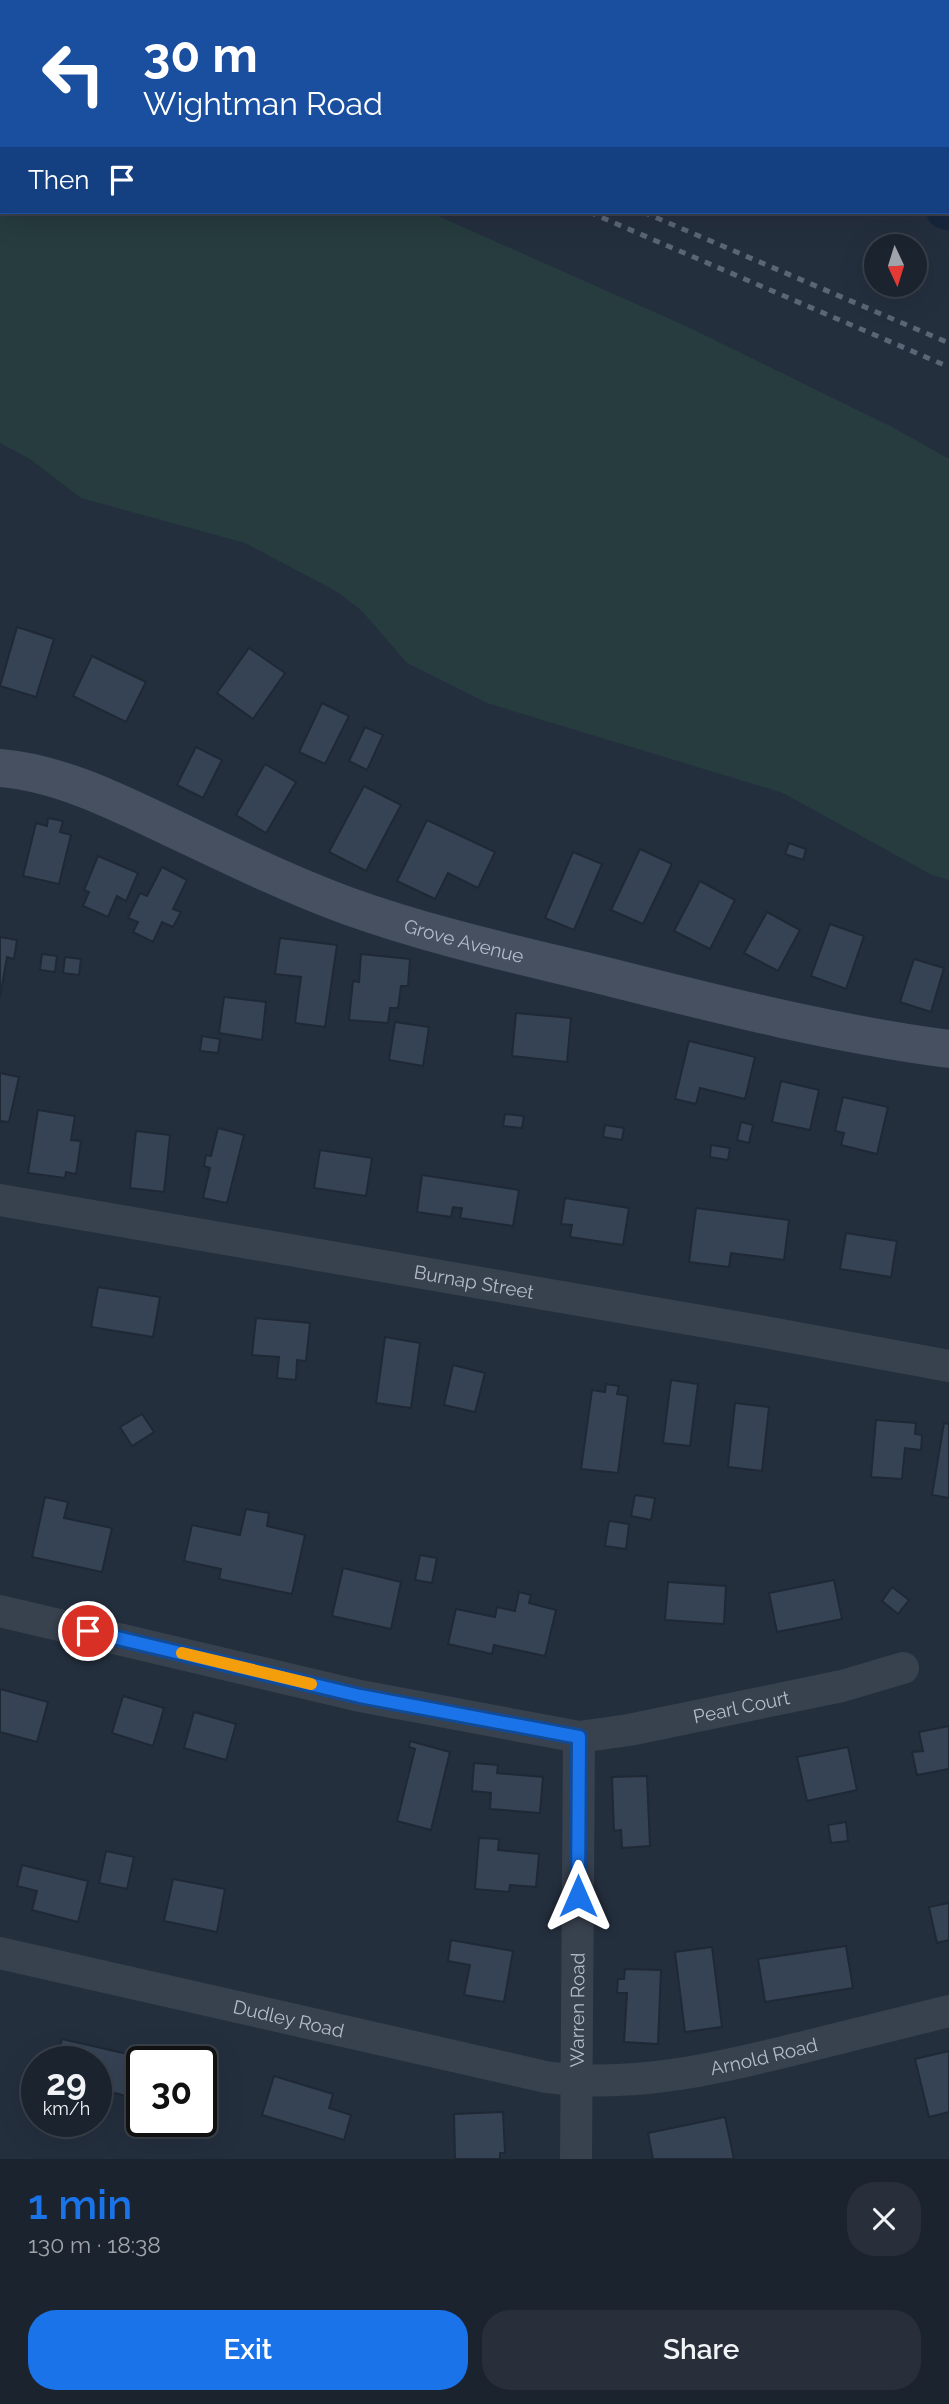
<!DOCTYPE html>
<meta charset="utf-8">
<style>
body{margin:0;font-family:Raleway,sans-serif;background:#282f3a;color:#f1f3f6;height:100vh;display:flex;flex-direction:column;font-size:26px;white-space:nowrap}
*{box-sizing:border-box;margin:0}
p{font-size:23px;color:#a0a4aa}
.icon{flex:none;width:38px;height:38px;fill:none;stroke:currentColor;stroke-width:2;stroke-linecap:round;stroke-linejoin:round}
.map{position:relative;height:2159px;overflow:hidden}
.sheet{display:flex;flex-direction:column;background:#1b232e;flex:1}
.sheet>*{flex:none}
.top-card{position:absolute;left:0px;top:0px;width:950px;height:214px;box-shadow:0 7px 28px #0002,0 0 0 2px #39404a;background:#1a4fa0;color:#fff;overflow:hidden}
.needle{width:46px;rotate:176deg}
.buttons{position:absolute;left:864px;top:234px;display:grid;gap:14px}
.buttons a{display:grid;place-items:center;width:63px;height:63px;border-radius:50%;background:#1b232e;box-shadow:0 7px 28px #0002,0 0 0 2px #39404a;font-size:35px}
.speed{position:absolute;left:21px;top:2046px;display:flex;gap:14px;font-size:35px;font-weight:700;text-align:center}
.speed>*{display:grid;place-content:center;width:91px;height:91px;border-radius:50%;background:#1b232e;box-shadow:0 7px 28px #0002,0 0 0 2px #39404a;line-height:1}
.speed small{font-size:18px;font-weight:400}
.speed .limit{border:4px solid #111;border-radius:10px;background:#fff;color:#111}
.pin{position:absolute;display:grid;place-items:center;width:60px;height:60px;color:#fff;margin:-30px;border:4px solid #fff;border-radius:50%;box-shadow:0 2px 7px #0007}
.me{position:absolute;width:77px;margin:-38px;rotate:0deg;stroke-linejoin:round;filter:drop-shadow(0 0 5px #0008)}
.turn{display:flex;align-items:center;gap:24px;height:147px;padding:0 28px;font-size:32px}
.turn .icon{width:91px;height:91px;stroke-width:2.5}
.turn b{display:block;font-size:49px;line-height:60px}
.then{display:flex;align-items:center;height:66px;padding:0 28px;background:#0003;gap:14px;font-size:26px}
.round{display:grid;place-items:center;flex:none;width:74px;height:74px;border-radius:28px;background:#282f3a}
.summary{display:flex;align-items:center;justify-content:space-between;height:119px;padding:0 28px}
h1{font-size:42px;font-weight:600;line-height:52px;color:#1a73e8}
.primary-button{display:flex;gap:14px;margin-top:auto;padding:14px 28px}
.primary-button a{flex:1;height:80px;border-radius:28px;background:#1a73e8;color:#fff;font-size:28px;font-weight:600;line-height:80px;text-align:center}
.primary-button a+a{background:#282f3a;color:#f1f3f6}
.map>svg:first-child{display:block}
.green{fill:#263c3f}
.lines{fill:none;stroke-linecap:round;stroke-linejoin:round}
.canal{stroke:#17263c;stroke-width:33}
.building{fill:#364354;stroke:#1f2835;stroke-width:2}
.street{stroke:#38414e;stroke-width:32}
.secondary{stroke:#465061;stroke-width:38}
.rail{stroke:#5a6575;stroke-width:5;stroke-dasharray:7 7;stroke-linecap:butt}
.route-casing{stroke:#114b97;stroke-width:18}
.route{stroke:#1a73e8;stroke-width:12}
.slow{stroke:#f59e0b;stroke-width:12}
.labels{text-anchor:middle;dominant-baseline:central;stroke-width:7;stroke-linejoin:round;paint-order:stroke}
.street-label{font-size:19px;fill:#b4bcc9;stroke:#1d2633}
</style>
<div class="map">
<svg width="949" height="2159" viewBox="0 0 949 2159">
<rect width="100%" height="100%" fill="#242f3e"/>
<!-- green -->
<path class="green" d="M0 42H2V212H429L688 327 894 428 949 459V880L932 875 783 793 487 703 407 663 362 611 336 591 245 543 81 498 30 459 0 443Z"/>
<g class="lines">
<!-- canal -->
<g class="canal">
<path d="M485 0 489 2"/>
<path d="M943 212 949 214"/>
</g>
</g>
<!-- building -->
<g class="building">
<path d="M17 627 54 639 36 697 0 686Z"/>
<path d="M249 648 285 673 253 719 217 693Z"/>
<path d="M92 656 146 682 126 722 73 696Z"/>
<path d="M322 703 349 716 325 764 299 752Z"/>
<path d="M365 727 383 735 367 770 349 761Z"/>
<path d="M196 747 222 760 203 798 177 785Z"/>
<path d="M265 764 296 782 266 833 236 815Z"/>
<path d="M364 786 401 805 366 871 329 852Z"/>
<path d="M48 818 63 821 60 832 71 835 59 884 23 876 36 823 47 826Z"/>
<path d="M427 820 495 852 478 888 448 873 435 899 397 881Z"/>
<path d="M789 843 806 849 803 860 785 854Z"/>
<path d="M640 849 672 864 643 924 611 910Z"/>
<path d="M573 852 602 864 574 930 545 918Z"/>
<path d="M98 856 138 873 126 901 117 896 108 917 83 906 89 892 84 890Z"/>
<path d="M162 867 187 880 173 909 181 912 173 927 162 922 153 942 133 932 138 922 128 918 140 893 147 896Z"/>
<path d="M700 881 735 900 710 949 674 931Z"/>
<path d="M767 912 800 930 778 971 744 953Z"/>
<path d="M830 924 864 936 846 989 811 976Z"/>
<path d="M0 937 17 940 14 959 7 957 0 998Z"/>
<path d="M280 938 337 945 325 1027 295 1023 301 977 275 974Z"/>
<path d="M42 954 57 956 55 972 40 970Z"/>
<path d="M361 954 410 959 408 986H401L398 1008H390L388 1023 349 1020 353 981 359 982Z"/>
<path d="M65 957 81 959 79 975 63 973Z"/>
<path d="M914 959 944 968 931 1012 900 1002Z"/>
<path d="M224 997 266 1002 262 1040 219 1033Z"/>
<path d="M516 1013 571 1018 567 1062 512 1056Z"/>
<path d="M395 1022 429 1027 423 1066 389 1060Z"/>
<path d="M202 1036 220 1039 218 1053 200 1051Z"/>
<path d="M689 1041 755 1057 745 1099 700 1088 696 1104 675 1099Z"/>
<path d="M0 1073 19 1077 9 1122 1 1121 0 1123Z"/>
<path d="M781 1081 819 1090 810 1130 772 1122Z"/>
<path d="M843 1097 888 1107 877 1154 841 1145 844 1133 835 1131Z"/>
<path d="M38 1110 75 1116 71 1140 81 1141 76 1174 66 1172 65 1178 28 1173Z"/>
<path d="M505 1114 524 1116 522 1128 503 1126Z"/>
<path d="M741 1122 753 1125 749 1143 737 1140Z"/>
<path d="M605 1125 624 1128 622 1140 603 1137Z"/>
<path d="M218 1128 244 1135 227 1203 203 1198 210 1168 204 1166 206 1155 211 1156Z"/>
<path d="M136 1131 170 1135 164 1192 130 1188Z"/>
<path d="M711 1145 730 1148 728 1160 710 1157Z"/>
<path d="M320 1150 372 1158 366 1196 314 1188Z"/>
<path d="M422 1175 519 1190 513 1226 460 1218 462 1208 453 1207 451 1217 417 1212Z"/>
<path d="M565 1198 629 1208 623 1245 570 1237 572 1225 561 1224Z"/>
<path d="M696 1208 789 1220 784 1260 731 1253 729 1267 689 1262Z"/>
<path d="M846 1233 897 1241 891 1277 840 1269Z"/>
<path d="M98 1287 160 1297 153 1337 91 1327Z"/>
<path d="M256 1318 310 1323 306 1361 297 1360 296 1380 277 1378 279 1357 252 1355Z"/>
<path d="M385 1337 420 1343 411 1408 376 1403Z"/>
<path d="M453 1365 485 1373 475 1412 444 1405Z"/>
<path d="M671 1380 698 1384 690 1446 663 1443Z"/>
<path d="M606 1384 619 1386 617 1394 628 1396 618 1473 581 1469 592 1390 605 1392Z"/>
<path d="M735 1403 769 1407 762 1471 728 1467Z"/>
<path d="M142 1414 154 1432 132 1446 120 1427Z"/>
<path d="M876 1420 916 1423 915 1434 922 1435 921 1450 905 1448 902 1479 871 1477Z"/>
<path d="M944 1423 949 1424V1498L932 1495Z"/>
<path d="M635 1495 655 1498 651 1520 631 1516Z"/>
<path d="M45 1497 68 1502 64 1518 112 1528 102 1572 32 1557Z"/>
<path d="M246 1509 269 1513 267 1526 305 1535 292 1594 219 1579 221 1569 184 1561 192 1525 240 1535Z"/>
<path d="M609 1521 629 1524 626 1549 605 1546Z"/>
<path d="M420 1555 437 1558 432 1583 415 1580Z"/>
<path d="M343 1568 401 1582 391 1629 332 1616Z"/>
<path d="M834 1580 842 1619 777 1632 769 1593Z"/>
<path d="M668 1582 726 1586 724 1624 665 1620Z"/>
<path d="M892 1587 909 1600 898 1614 882 1601Z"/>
<path d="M519 1592 531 1595 529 1603 556 1610 545 1656 494 1645 492 1654 448 1644 456 1609 495 1617 497 1607 515 1611Z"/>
<path d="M0 1689 48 1702 37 1742 0 1732Z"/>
<path d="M123 1696 164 1708 153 1746 112 1733Z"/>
<path d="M194 1712 236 1724 226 1760 184 1748Z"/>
<path d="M949 1726V1769L917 1775 912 1752 923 1751 919 1732Z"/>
<path d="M410 1741 450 1752 431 1830 397 1821 415 1749 409 1747Z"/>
<path d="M848 1747 857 1790 807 1801 797 1757Z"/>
<path d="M474 1763 498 1765 497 1773 543 1777 540 1813 490 1809 491 1793 472 1791Z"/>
<path d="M647 1776 650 1846 622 1848 621 1830 614 1831 612 1777Z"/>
<path d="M846 1822 848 1841 831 1843 828 1825Z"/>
<path d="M479 1838 499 1839 498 1850 539 1854 536 1887 510 1885 509 1892 475 1889Z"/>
<path d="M106 1851 134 1857 127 1889 99 1883Z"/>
<path d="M22 1865 88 1881 78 1922 32 1910 37 1891 17 1886Z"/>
<path d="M173 1879 225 1889 217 1932 164 1921Z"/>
<path d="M949 1903V1940L937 1943 929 1907Z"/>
<path d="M451 1940 513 1951 504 2002 464 1995 470 1965 448 1961Z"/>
<path d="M846 1946 853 1988 765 2002 758 1959Z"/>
<path d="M712 1947 722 2027 685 2032 675 1952Z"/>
<path d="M625 1969 661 1970 658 2044 624 2042 627 1993H617L618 1979H624Z"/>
<path d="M62 2039 136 2056 126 2096 96 2088V2062H56Z"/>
<path d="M949 2051V2112L929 2117 915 2059Z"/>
<path d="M274 2076 333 2094 329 2108 351 2115 344 2140 262 2115Z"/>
<path d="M503 2112 505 2153H500V2159H455L454 2114Z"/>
<path d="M725 2117 734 2159H653L648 2133Z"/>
</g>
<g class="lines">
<!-- street -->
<g class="street">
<path id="s1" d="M0 1200 759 1331 949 1366"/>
<path id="s2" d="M0 1611 360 1696 579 1737 629 1730 842 1686 903 1668"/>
<path id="s3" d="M0 1953 546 2077C633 2089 720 2068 804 2047 853 2035 901 2023 949 2011"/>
<path id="s4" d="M576 2159 579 1737"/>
</g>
<!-- secondary -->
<path class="secondary" id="s5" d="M0 768C61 773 119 803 174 829 231 856 288 884 348 906 434 937 524 956 613 978 724 1006 835 1034 949 1049"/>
<!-- rail -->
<g class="rail">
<path d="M98 0 102 2"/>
<path d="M148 0 152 2"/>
<path d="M589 212 949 367"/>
<path d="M643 212 949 343"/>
</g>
</g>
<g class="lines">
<defs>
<path id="route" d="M88 1631 360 1696 579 1737 578 1896"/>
</defs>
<!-- route casing -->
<use href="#route" class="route-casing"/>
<!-- route -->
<use href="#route" class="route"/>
<!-- slow -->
<path class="slow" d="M182 1653 311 1684"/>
</g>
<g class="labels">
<!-- street labels -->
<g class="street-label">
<text stroke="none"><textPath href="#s5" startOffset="497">Grove Avenue</textPath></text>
<text stroke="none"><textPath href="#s1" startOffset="481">Burnap Street</textPath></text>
<text stroke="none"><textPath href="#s2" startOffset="758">Pearl Court</textPath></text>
<text stroke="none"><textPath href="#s4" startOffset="149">Warren Road</textPath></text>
<text stroke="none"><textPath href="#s3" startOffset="296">Dudley Road</textPath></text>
<text stroke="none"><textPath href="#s3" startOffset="780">Arnold Road</textPath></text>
</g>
</g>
</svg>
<div class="buttons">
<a><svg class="needle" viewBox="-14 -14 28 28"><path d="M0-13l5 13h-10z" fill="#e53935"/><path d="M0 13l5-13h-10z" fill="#a0a4aa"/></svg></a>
</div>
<div class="speed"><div>29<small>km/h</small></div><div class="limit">30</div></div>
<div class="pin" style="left:88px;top:1631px;background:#d93025"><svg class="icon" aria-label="arrive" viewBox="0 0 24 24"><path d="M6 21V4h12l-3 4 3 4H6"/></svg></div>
<svg class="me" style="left:578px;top:1896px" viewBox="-20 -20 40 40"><path d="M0-17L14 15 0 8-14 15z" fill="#1a73e8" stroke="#fff" stroke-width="4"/></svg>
<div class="top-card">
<div class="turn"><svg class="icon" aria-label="left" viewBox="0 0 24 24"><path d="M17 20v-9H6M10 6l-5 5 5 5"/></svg><div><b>30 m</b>Wightman Road</div></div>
<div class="then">Then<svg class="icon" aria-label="arrive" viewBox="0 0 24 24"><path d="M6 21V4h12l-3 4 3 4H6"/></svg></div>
</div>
</div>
<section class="sheet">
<div class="summary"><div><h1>1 min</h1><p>130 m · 18:38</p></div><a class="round"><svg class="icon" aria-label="close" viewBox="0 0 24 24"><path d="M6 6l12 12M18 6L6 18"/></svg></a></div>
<div class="primary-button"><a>Exit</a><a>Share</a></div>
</section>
